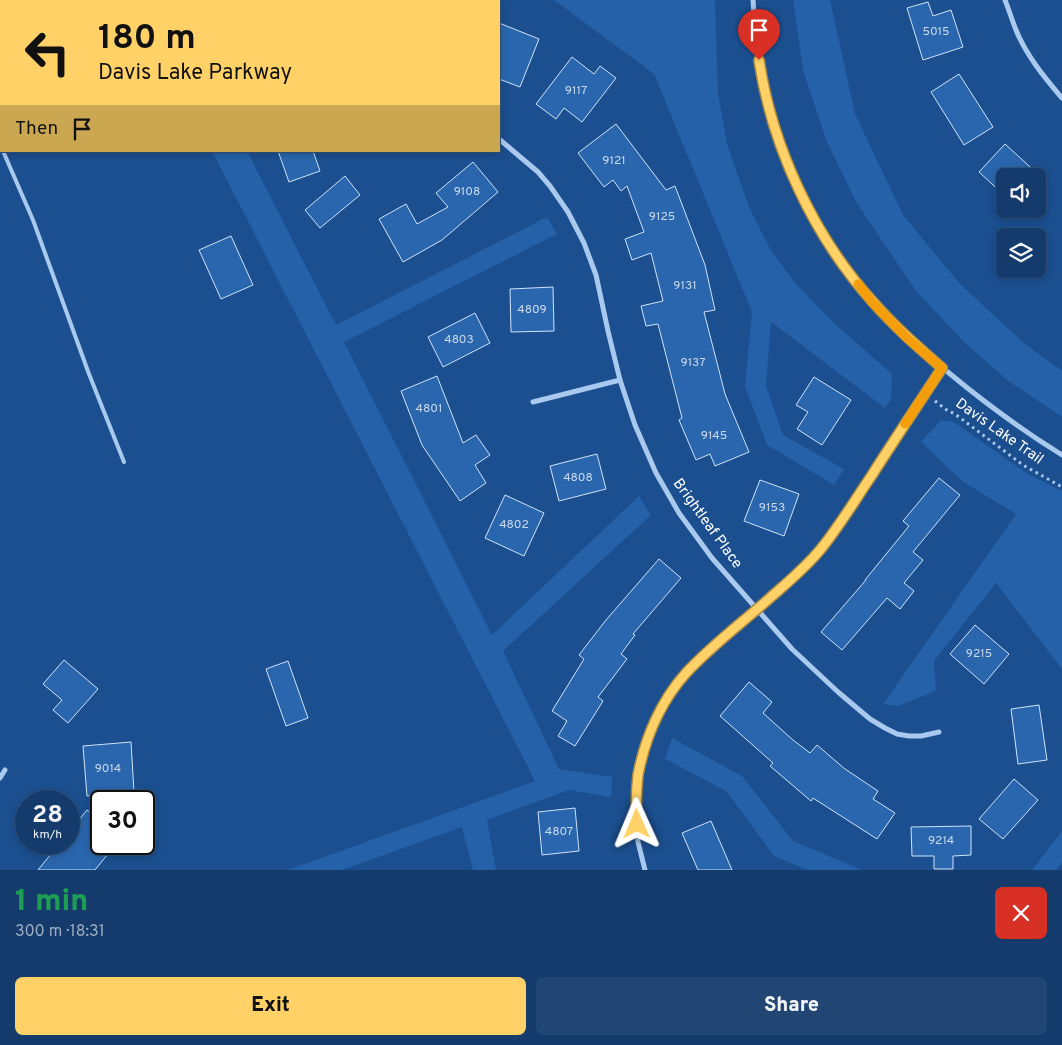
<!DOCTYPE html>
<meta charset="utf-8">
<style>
body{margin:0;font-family:Overpass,sans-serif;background:#214673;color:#f1f3f6;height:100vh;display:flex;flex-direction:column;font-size:19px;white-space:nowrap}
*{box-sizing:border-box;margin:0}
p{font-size:16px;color:#9dadc1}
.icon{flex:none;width:28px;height:28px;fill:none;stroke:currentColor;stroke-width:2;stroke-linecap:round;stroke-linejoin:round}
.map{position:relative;height:870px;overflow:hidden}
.panel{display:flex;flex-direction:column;background:#143b6b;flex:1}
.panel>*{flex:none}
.hud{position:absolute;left:0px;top:0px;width:500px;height:152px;box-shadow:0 2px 8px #0003,0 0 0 1px #33557e;background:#ffd166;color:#111;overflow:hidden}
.controls{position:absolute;left:996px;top:168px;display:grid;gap:10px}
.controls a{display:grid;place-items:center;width:50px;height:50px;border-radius:8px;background:#143b6b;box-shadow:0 2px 8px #0003,0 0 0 1px #33557e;font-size:25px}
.speed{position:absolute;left:15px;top:790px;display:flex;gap:10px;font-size:25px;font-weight:700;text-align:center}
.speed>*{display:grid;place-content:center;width:65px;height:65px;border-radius:50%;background:#143b6b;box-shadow:0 2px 8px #0003,0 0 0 1px #33557e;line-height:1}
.speed small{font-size:12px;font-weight:400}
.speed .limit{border:2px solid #111;border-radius:8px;background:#fff;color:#111}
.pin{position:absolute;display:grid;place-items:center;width:42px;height:42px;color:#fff;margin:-51px -21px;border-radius:50% 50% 50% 0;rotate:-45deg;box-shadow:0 0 5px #0007}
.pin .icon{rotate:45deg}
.me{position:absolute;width:55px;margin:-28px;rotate:359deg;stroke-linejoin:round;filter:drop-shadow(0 0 4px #0008)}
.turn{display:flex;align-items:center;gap:18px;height:105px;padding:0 15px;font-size:22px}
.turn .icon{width:65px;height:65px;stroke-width:2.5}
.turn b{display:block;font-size:35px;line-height:42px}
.then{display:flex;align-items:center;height:48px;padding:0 15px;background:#0003;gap:10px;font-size:19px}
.round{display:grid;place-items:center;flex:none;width:52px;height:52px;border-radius:8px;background:#214673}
.summary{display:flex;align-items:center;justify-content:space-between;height:85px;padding:0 15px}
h1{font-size:30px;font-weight:800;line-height:38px;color:#1e9e55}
.action{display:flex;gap:10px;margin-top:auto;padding:10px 15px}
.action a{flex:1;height:58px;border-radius:8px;background:#ffd166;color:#111;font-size:20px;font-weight:800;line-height:58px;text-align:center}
.action a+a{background:#214673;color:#f1f3f6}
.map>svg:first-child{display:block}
.green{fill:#2461a8}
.building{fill:#2a66ad;stroke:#cfe3fa}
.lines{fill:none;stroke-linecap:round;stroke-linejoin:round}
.path{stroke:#a9c9ee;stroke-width:3;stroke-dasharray:2.5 4;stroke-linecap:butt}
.service{stroke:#a9c9ee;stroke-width:4}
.minor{stroke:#a9c9ee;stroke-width:5}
.route-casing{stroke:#a68842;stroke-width:12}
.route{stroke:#ffd166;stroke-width:9}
.slow{stroke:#f59e0b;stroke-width:9}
.labels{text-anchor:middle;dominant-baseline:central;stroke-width:5;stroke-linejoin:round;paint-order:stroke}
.number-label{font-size:12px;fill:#cad9ea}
.street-label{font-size:15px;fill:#fff;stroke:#1b4f8f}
</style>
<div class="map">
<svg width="1062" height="870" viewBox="0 0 1062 870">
<rect width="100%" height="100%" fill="#1b4f8f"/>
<!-- green -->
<g class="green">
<path d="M554 0H715L718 93 727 144 749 207 769 247 795 283 835 324 892 374 891 399 885 408 771 322 766 386 783 435 844 469 834 485 767 445 745 386 752 312 654 74Z"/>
<path d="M793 0H830L855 114 903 215 960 284 1024 343 1062 371V417L1007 380 965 343 916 291 856 202 827 142 803 70Z"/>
<path d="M212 151H247L336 325 547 217 557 234 344 342 492 635 639 496 651 515 503 651 559 769 612 777 611 797 569 790 487 820 496 870H473L462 827 342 870H288L535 781Z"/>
<path d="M941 420 954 422 1026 473 1062 491V669L996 583 934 661 936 691 898 706 883 704 1016 514 962 481 921 442Z"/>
<path d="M672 738 742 776 793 841 862 870H807L774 856 726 791 665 759Z"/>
<path d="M1062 831V862L1056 870H1032Z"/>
</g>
<!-- building -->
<g class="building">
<path d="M928 2 933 16 951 10 963 47 923 60 907 8Z"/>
<path d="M499 23 539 39 520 87 499 79Z"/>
<path d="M572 57 594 74 600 66 616 78 582 122 564 108 556 119 536 104Z"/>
<path d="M959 74 993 127 964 145 931 92Z"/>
<path d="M616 124 666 190 675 186 705 265 715 310 704 312 725 394 749 452 715 466 710 454 696 460 679 420 682 418 658 324 646 326 641 306 663 301 651 253 632 260 625 239 644 232 627 186 621 191 613 180 604 187 578 153Z"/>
<path d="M1005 144 1040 176H1005V196L979 172Z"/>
<path d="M278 151H313L320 171 289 182Z"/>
<path d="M473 162 498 192 442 240 403 262 379 219 406 204 417 224 448 207 436 193Z"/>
<path d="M345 176 360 195 320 228 305 210Z"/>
<path d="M231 236 253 285 221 299 199 250Z"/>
<path d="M553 287 554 331 511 332 510 289Z"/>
<path d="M475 313 490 343 443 367 428 337Z"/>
<path d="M437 376 463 443 476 435 490 455 475 465 486 483 460 501 422 445 401 391Z"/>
<path d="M814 377 851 400 822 445 797 429 808 412 796 405Z"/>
<path d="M597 454 606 489 559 501 550 466Z"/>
<path d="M939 478 960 495 913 552 923 560 904 583 914 591 900 609 887 598 842 650 821 632 866 580H865L909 526 903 521Z"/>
<path d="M760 480 799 494 784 536 744 521Z"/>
<path d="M505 495 544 513 524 556 485 538Z"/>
<path d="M659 559 681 578 633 634 635 635 621 654 627 659 598 697 603 701 575 746 558 736 567 721 552 711 584 659 579 655 606 620Z"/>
<path d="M975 625 1009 654 984 684 950 654Z"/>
<path d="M64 660 98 689 68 723 53 710 62 700 43 684Z"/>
<path d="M288 661 308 718 286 726 266 669Z"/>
<path d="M749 682 772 702 763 713 793 740 810 753 817 745 845 769 878 791 873 799 895 813 877 839 813 798 811 801 770 766 773 763 720 716Z"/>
<path d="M1039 705 1047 760 1018 764 1011 709Z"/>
<path d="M131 742 134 792 87 796 83 746Z"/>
<path d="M1014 779 1038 800 1003 839 979 819Z"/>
<path d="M575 808 579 851 542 855 538 812Z"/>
<path d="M87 810 101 821V844H105L112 849 95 870H38L59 844H69V832Z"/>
<path d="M711 821 732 870H698L682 833Z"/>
<path d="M971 826V855L953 856V869H934V856H912L911 827Z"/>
</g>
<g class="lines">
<!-- path -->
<path class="path" d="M935 401 948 411 955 414 1023 465 1062 487"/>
<!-- service -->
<g class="service">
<path d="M0 145 1 148"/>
<path d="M3 151 33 220 89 374 124 462"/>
</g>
<!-- minor -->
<g class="minor">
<path d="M753 0C758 112 799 215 871 301 894 328 922 350 949 373 985 403 1022 430 1062 455"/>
<path d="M1005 0C1009 10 1012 20 1016 30 1026 55 1044 77 1062 98"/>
<path d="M499 139 538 172 550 186 568 212 584 243 596 275 608 331 620 380 635 425 656 473 679 513 712 558 792 649 838 692 870 719 885 728 897 734 909 736H921L939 732"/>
<path d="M533 402 620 380"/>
<path d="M0 778 5 770"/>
<path d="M645 870 638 842 636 806 638 776 642 758 650 735 663 706 685 674 703 656 799 573 820 550 849 509 942 367"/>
</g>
</g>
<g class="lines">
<defs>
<path id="route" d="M637 824C636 808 636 791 638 775 645 738 661 701 686 673 712 645 743 622 771 597 788 582 805 568 820 550 839 527 855 500 872 475 895 439 919 403 942 368 918 347 894 326 873 302 814 237 772 147 759 60"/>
</defs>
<!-- route casing -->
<use href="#route" class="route-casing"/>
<!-- route -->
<use href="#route" class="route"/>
<!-- slow -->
<path class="slow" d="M858 284 872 302 907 338 942 368 905 424"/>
</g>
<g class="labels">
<!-- number labels -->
<g class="number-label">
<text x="936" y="32">5015</text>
<text x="576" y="91">9117</text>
<text x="614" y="161">9121</text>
<text x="467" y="192">9108</text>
<text x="662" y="217">9125</text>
<text x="685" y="286">9131</text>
<text x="532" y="310">4809</text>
<text x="459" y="340">4803</text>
<text x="693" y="363">9137</text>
<text x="429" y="409">4801</text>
<text x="714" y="436">9145</text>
<text x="578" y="478">4808</text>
<text x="772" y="508">9153</text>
<text x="514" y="525">4802</text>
<text x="979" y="654">9215</text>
<text x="108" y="769">9014</text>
<text x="559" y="832">4807</text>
<text x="941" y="841">9214</text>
</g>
<!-- street labels -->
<g class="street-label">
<text transform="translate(999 432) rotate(35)">Davis Lake Trail</text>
<text transform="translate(707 524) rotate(54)">Brightleaf Place</text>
</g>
</g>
</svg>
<div class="controls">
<a><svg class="icon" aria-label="sound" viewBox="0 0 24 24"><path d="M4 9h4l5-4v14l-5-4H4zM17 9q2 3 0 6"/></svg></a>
<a><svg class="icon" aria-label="layers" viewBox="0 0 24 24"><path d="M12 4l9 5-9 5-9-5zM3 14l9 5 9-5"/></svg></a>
</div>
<div class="speed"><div>28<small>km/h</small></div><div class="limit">30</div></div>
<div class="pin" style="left:759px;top:60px;background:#d93025"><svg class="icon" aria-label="arrive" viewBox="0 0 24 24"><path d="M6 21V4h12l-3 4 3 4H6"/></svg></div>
<svg class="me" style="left:637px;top:824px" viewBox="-20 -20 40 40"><path d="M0-17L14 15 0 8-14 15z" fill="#ffd166" stroke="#fff" stroke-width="4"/></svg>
<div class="hud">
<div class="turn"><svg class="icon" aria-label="left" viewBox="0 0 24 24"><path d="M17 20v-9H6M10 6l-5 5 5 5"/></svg><div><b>180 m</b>Davis Lake Parkway</div></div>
<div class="then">Then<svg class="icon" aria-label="arrive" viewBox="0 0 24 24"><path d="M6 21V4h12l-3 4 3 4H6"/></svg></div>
</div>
</div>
<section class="panel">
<div class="summary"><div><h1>1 min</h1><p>300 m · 18:31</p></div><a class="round" style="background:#d93025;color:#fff"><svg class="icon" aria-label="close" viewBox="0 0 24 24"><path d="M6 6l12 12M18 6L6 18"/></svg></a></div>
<div class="action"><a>Exit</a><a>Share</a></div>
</section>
